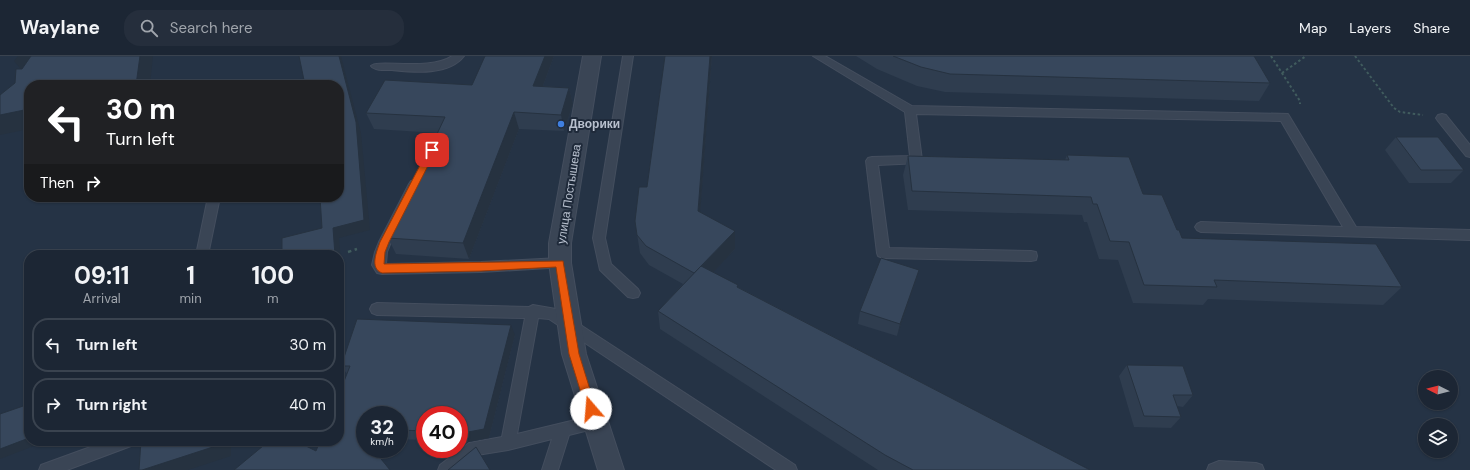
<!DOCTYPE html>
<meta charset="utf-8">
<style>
body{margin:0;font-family:"DM Sans",sans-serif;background:#252e3c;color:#f1f3f6;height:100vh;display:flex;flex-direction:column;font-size:15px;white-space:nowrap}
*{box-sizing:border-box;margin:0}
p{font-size:13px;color:#a0a5ac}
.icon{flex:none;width:22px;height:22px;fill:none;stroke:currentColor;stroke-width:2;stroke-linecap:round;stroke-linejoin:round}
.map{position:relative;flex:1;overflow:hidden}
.sheet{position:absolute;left:24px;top:194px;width:320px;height:196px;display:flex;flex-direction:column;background:#1c2634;border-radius:16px;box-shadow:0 1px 3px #0004,0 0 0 1px #3a434f}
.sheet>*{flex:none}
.guide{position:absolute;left:24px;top:24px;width:320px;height:122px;border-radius:16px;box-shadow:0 1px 3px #0004,0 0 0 1px #3a434f;background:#202124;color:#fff;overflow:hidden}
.needle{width:26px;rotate:276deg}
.fabs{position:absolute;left:1418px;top:314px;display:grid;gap:8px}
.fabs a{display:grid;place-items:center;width:40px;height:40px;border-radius:50%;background:#1c2634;box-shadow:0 1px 3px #0004,0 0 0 1px #3a434f;font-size:20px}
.speed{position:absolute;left:356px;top:350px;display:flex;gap:8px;font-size:20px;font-weight:700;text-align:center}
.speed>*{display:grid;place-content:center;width:52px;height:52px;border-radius:50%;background:#1c2634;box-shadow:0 1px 3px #0004,0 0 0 1px #3a434f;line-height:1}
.speed small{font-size:10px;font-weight:400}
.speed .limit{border:6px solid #d22;background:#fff;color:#111}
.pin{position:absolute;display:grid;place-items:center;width:34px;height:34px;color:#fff;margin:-17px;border-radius:8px;box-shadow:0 2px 6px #0006}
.me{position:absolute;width:44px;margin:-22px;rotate:342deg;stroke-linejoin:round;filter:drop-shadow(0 0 3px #0008)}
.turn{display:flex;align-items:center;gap:14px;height:84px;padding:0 16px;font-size:18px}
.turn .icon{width:52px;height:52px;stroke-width:2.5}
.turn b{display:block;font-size:28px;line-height:34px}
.then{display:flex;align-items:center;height:38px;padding:0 16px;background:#0003;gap:8px;font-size:15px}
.eta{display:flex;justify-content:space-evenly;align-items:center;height:68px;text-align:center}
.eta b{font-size:24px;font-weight:700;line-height:28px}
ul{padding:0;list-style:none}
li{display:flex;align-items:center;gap:12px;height:54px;margin:0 8px 6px;padding:0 8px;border:2px solid #3a434f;border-radius:16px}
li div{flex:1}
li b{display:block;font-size:15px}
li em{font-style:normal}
header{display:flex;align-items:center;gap:24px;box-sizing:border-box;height:56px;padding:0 20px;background:#1c2634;border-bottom:1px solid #3a434f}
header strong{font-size:19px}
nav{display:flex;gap:22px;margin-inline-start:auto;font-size:14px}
.search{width:280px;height:36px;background:#252e3c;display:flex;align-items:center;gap:10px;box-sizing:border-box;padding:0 14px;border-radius:16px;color:#a0a5ac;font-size:15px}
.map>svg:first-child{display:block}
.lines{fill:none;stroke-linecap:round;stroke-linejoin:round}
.service-casing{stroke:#444e5e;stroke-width:2}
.tertiary-casing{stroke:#444e5e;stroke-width:2}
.path-far1{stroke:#415c5e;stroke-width:2;stroke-dasharray:2.5 2.5;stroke-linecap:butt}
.path{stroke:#415c5e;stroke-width:2.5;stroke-dasharray:3.5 3.5;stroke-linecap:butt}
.service{fill:#3a4555;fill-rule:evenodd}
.tertiary{fill:#3a4555;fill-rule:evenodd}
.wall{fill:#2f3d4f}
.shaded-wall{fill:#263240}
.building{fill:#37475c;stroke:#263240}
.route{fill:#ea580c;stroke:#983908}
.shop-dot{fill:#3f7fe0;stroke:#1f2a3a;stroke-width:1.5}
.labels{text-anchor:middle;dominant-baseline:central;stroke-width:4;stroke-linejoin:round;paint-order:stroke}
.poi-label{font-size:12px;font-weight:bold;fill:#b8c0ce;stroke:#1f2a3a;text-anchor:start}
.street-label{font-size:12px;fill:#b8c0ce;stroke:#1f2a3a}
</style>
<header>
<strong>Waylane</strong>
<div class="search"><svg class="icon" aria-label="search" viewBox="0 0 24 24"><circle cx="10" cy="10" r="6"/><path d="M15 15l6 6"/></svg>Search here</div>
<nav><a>Map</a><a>Layers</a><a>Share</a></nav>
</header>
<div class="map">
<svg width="1470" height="414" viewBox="0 0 1470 414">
<rect width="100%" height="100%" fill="#253345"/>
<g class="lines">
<defs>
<g id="service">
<path d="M452 0H464C449 20 413 16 392 14 385 14 375 15 371 10 377 3 432 15 452 0Z"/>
<path d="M623 0H633L605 182 611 208 638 233 640 237 638 241 633 242 628 241 600 214 593 182Z"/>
<path d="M813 0H825L912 50 1288 58 1356 171 1470 174V184L1201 176 1197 174 1195 171 1197 168 1201 166 1343 171 1281 65 916 58 922 104 920 107 878 109 889 192 1031 195 1036 196 1037 200 1036 204 1031 205 883 202 878 200 877 197 866 105 868 102 872 101 910 100 905 56Z"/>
<path d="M1442 58 1446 59 1470 89V101L1466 100 1438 65 1436 62 1438 59Z"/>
<path d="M415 124 419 125 421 128 391 186 387 196 386 208 481 206 560 202 565 203 566 207 565 211 481 216 382 218 377 217 372 209 375 196 379 186 409 128 411 125Z"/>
<path d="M208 141H220L208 199H196Z"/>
<path d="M377 247 529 251 533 249 556 253 795 409 797 414H776L549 263 538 262 517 378 596 359 601 361 604 366 601 371 569 379 558 414H542L552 383 508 394 477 399 458 414H438L440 409 469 387 502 381 525 262 377 259 372 257 370 253 372 249Z"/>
<path d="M107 385H134L131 390 67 414H39L41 409Z"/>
<path d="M1219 405 1256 407 1262 409 1264 414H1207L1209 409Z"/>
</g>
<path id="tertiary" d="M583 0H601L571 187V207L586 298 624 414H598L562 298 549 207V187Z"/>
</defs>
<!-- service casing -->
<use href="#service" class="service-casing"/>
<!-- tertiary casing -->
<use href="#tertiary" class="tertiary-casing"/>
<!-- path-far1 -->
<g class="path-far1">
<path d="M1271 0 1300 45V48"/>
<path d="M1355 0 1394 52 1400 56 1423 59"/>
<path d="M1282 17 1306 0"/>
</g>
<!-- path -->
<path class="path" d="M348 196 357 193"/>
<!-- service -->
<use href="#service" class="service"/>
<!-- tertiary -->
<use href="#tertiary" class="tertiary"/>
</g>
<!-- wall -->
<g class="wall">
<path d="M554 0 543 30 569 32 573 48 564 75 519 73 469 203 396 198 388 182 438 77 374 73 366 57 472 29Z"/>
<path d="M665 0H712L700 156 735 193 713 216 738 231 1090 414H878L660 273 658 255 683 228 649 209 640 197 635 165 647 131Z"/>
<path d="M856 0H1254L1270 27 1259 45 945 36 917 30 877 13Z"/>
<path d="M1396 81 1464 114 1451 127H1409L1385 94Z"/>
<path d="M1067 99 1143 138 1177 174 1182 182 1402 231 1383 249 1208 243 1203 249 1133 247 1118 204 1099 203 1087 166H1084L1082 159 908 154 903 119 908 100 1065 104Z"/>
<path d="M919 214 915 227 897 280 858 268 860 255Z"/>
<path d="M515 279 489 382 468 386H459V359H425V384L399 383V359H365V382L316 395 347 318 341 310Z"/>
<path d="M1127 309 1193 339 1183 351 1177 350 1181 361 1171 372 1134 371 1119 320Z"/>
</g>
<!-- shaded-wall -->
<g class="shaded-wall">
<path d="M18 0H44L28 22 14 5Z"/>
<path d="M140 0H153L150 29H136Z"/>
<path d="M339 0H341L361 77 370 174 339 182 345 255 339 257V199H335L333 172Z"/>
<path d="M545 0H554L537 46 533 30Z"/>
<path d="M710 0H712L699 173 698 155Z"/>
<path d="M569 32 573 48 564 75 561 59Z"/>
<path d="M29 53V73L0 79V59Z"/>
<path d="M514 56 519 73 469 203 463 187Z"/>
<path d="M735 175V193L695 236 694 218Z"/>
<path d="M919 214 915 227 897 280 900 268Z"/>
<path d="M511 269 515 279 489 382 468 386 463 377Z"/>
<path d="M29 382V385H47L0 403V393Z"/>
<path d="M219 385H231V400L188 414H142Z"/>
</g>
<!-- building -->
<g class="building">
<path d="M31 0H140L136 29H29V53L0 59V39L15 27 16 13H22Z"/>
<path d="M299 0H339L356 66 364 164 333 172 335 199H282V182L322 172 320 141H339V29H305Z"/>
<path d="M485 0H545L533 30 569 32 561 59 514 56 463 187 388 182 445 61 366 57 385 24 472 29Z"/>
<path d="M665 0H710L698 155 735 175 701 210 694 217 646 190 637 179 635 165 639 131H647Z"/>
<path d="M893 0H1254L1270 27 950 18 921 11Z"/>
<path d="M1396 81H1438L1464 114H1421Z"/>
<path d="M1067 99 1129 101 1143 138 1162 139 1177 174H1179L1182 182 1376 188 1402 231 1214 224 1217 231 1144 229 1129 186 1110 185 1097 148H1093L1091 141 912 135 908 100 1069 104Z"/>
<path d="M881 202 919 214 900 268 860 255Z"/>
<path d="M701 210 738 229 737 231 1090 414H913L885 399 658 255Z"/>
<path d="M357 263 511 269 484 373 463 377H459V359H425V375L399 374V359H365V373H356L365 383V393H373L390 414H234L269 385H296L316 395 320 385H339V338L350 310H341Z"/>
<path d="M1127 309 1183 310 1193 339H1173L1181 361 1144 360Z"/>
<path d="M29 348V382L0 393V358Z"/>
<path d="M141 385H219V389L142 414H139Z"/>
<path d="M476 391 490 414H448Z"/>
</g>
<!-- route -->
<path class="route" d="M432 91 436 94 389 186 385 196 384 208 563 205 579 298 596 353 595 356 591 357 587 356 586 353 569 298 556 211 481 215 382 217C369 212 377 195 380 186L428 94Z"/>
<!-- markers -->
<circle class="shop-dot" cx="561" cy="68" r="4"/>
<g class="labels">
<!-- poi labels -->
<g class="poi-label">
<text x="569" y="68">Дворики</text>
</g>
<!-- street labels -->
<g class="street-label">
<text transform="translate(569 138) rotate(-81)">улица Постышева</text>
</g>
</g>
</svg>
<div class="fabs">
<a><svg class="needle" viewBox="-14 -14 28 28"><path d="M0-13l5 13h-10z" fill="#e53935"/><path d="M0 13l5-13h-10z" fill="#a0a5ac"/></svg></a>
<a><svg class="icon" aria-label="layers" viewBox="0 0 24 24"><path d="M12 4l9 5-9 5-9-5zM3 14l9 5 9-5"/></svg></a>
</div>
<div class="speed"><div>32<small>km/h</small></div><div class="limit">40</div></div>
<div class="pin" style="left:432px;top:94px;background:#d93025"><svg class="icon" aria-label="arrive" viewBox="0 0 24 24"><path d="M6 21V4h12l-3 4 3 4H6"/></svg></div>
<svg class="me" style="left:591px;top:353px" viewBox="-20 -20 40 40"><circle r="19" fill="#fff"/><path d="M0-13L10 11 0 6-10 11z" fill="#ea580c"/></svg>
<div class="guide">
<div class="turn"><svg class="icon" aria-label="left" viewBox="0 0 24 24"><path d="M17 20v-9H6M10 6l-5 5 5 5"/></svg><div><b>30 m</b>Turn left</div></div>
<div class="then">Then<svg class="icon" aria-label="right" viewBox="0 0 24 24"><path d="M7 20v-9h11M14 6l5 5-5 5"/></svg></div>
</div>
<section class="sheet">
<div class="eta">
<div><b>09:11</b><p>Arrival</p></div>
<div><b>1</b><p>min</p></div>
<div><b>100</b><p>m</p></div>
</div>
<ul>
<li><svg class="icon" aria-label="left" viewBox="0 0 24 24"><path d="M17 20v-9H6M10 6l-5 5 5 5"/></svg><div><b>Turn left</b></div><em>30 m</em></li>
<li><svg class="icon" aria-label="right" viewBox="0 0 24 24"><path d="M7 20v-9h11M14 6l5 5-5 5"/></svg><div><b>Turn right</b></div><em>40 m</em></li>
</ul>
</section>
</div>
